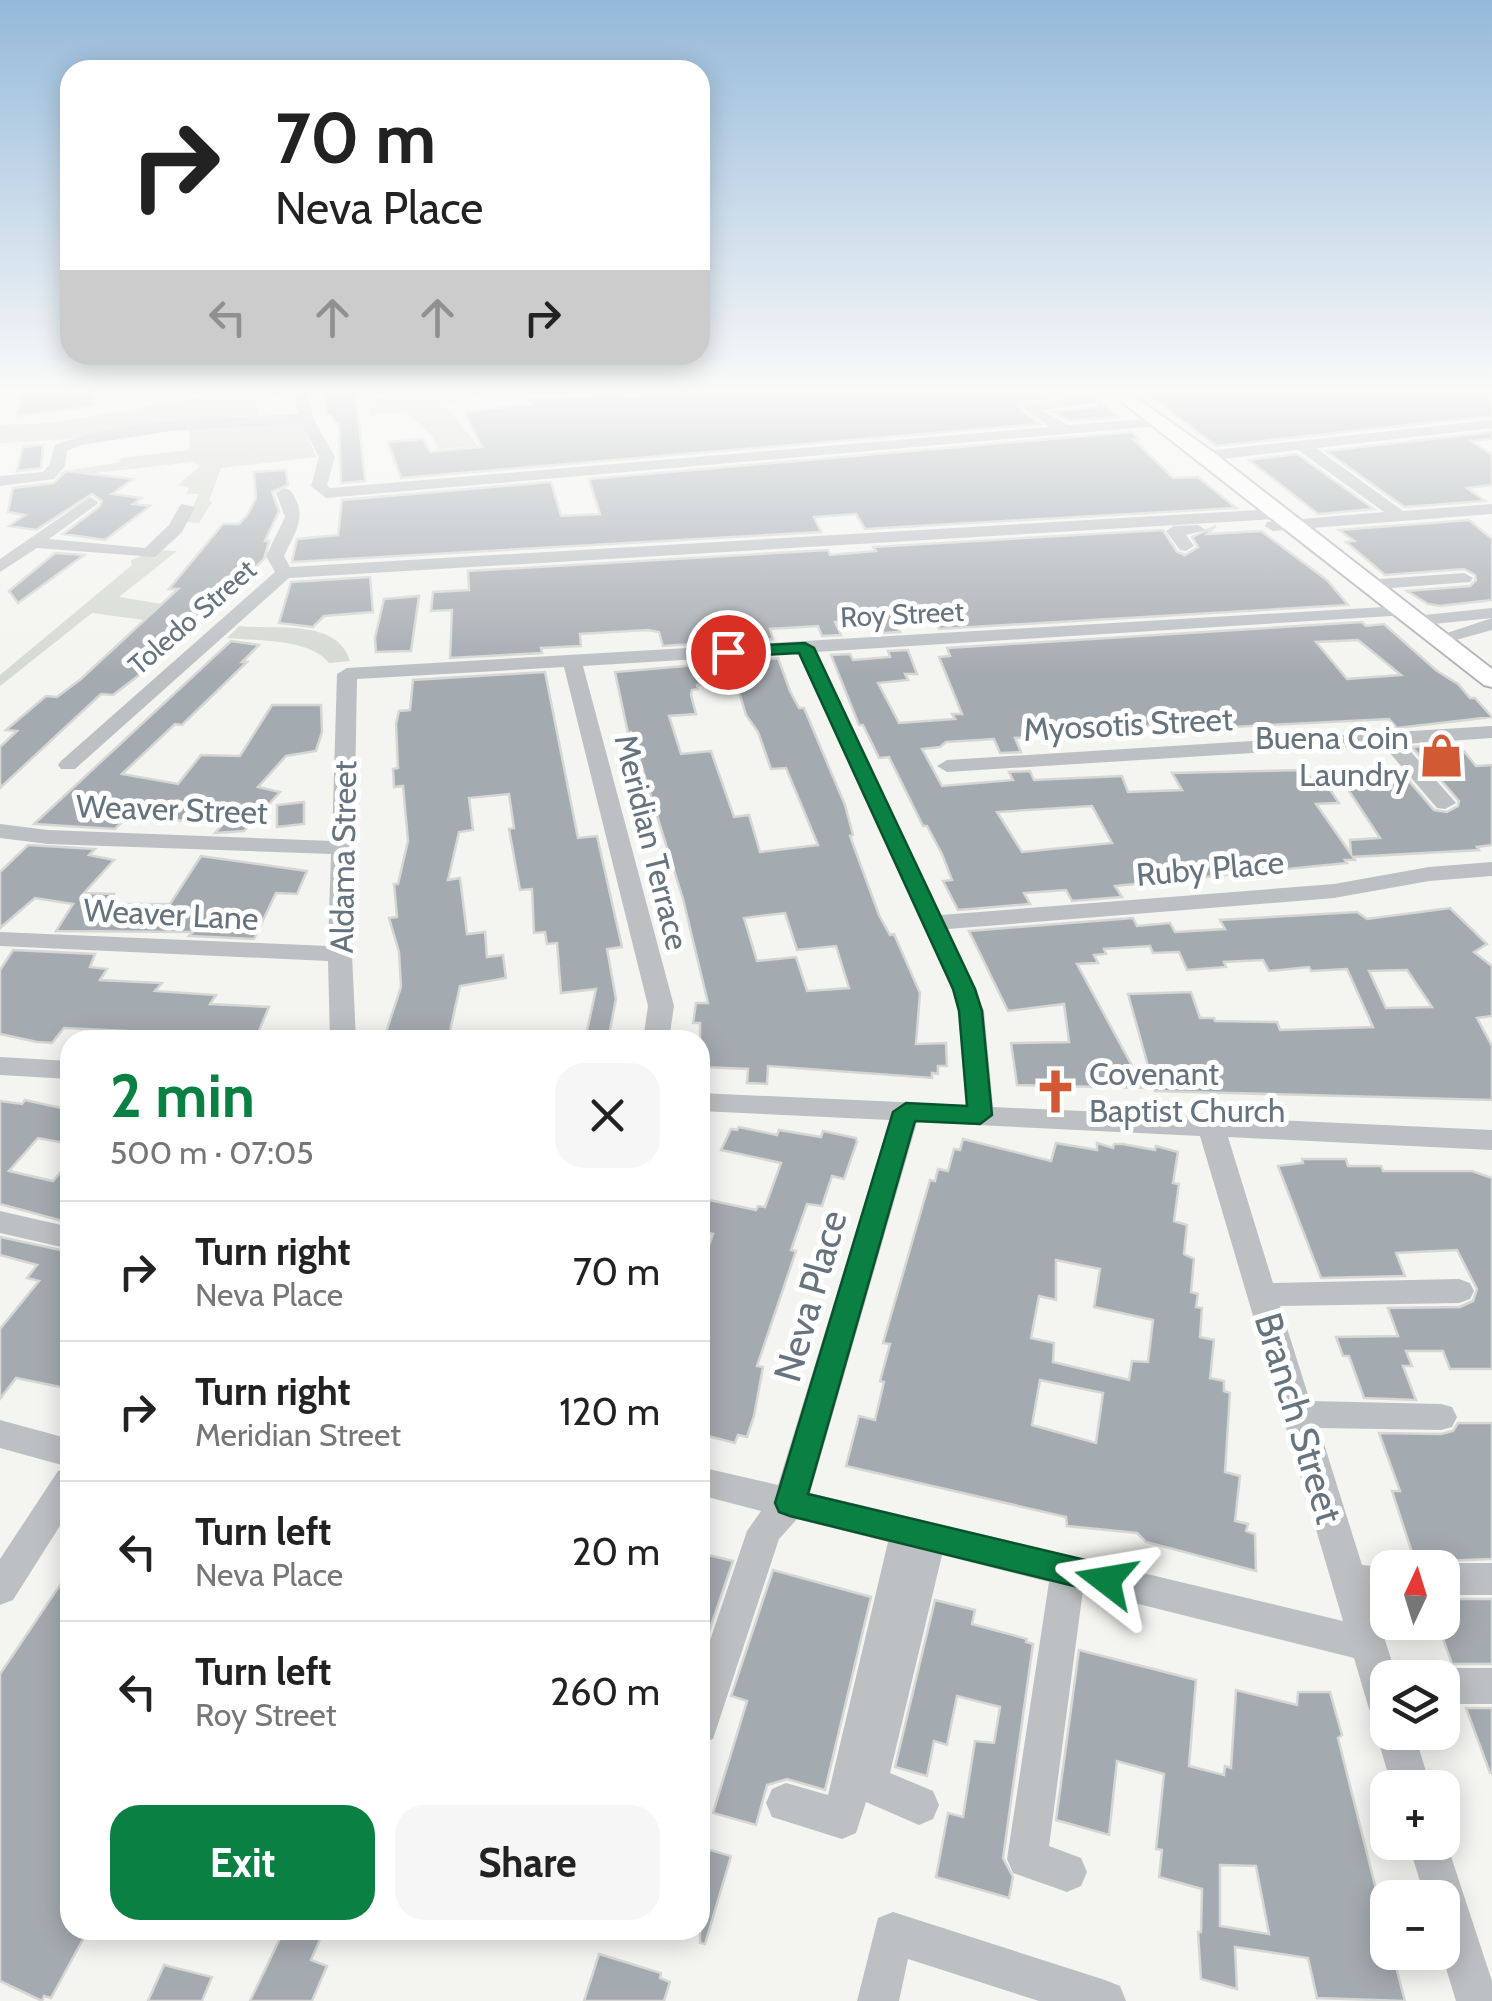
<!DOCTYPE html>
<meta charset="utf-8">
<style>
body{margin:0;font-family:Cabin,sans-serif;background:#f6f6f6;color:#222;height:100vh;display:flex;flex-direction:column;font-size:38px;white-space:nowrap}
*{box-sizing:border-box;margin:0}
p{font-size:32px;color:#767676}
.icon{flex:none;width:55px;height:55px;fill:none;stroke:currentColor;stroke-width:2;stroke-linecap:round;stroke-linejoin:round}
.map{position:relative;flex:1;overflow:hidden}
.side{position:absolute;left:60px;top:1030px;width:650px;height:910px;display:flex;flex-direction:column;background:#fff;border-radius:30px;box-shadow:0 5px 25px #0003}
.side>*{flex:none}
.banner{position:absolute;left:60px;top:60px;width:650px;height:305px;border-radius:30px;box-shadow:0 5px 25px #0003;background:#fff;color:#222;overflow:hidden}
.needle{width:65px;rotate:4deg}
.controls{position:absolute;left:1370px;top:1550px;display:grid;gap:20px}
.controls a{display:grid;place-items:center;width:90px;height:90px;border-radius:20px;background:#fff;box-shadow:0 5px 25px #0003;font-size:50px}
.pin{position:absolute;display:grid;place-items:center;width:85px;height:85px;color:#fff;margin:-42px;border:5px solid #fff;border-radius:50%;box-shadow:0 2px 10px #0007}
.me{position:absolute;width:110px;margin:-55px;rotate:284deg;stroke-linejoin:round;filter:drop-shadow(0 0 8px #0008)}
.turn{display:flex;align-items:center;gap:35px;height:210px;padding:0 50px;font-size:45px}
.turn .icon{width:130px;height:130px;stroke-width:2.5}
.turn b{display:block;font-size:70px;line-height:85px}
.lanes{display:flex;align-items:center;height:95px;padding:0 50px;background:#0003;justify-content:center;gap:50px;direction:ltr}
.lanes .off{opacity:.35}
.round{display:grid;place-items:center;flex:none;width:105px;height:105px;border-radius:30px;background:#f6f6f6}
.overview{display:flex;align-items:center;justify-content:space-between;height:170px;padding:0 50px}
h1{font-size:60px;font-weight:700;line-height:75px;color:#0b8043}
.button{display:flex;gap:20px;margin-top:auto;padding:20px 50px}
.button a{flex:1;height:115px;border-radius:30px;background:#0b8043;color:#fff;font-size:40px;font-weight:700;line-height:115px;text-align:center}
.button a+a{background:#f6f6f6;color:#222}
ul{padding:0;list-style:none}
li{display:flex;align-items:center;gap:30px;height:140px;padding:0 50px;border-top:2px solid #e0e0e0}
li div{flex:1}
li b{display:block;font-size:38px}
li em{font-style:normal}
.map>svg:first-child{display:block}
.green{fill:#d4d9d1}
.building{fill:#a4abb0;stroke:#d6d6d4;stroke-width:2.5;fill-rule:evenodd}
.lines{fill:none;stroke-linecap:round;stroke-linejoin:round}
.major-casing{stroke:#b0b4b7;stroke-width:4}
.minor{fill:#bcc0c3;fill-rule:evenodd}
.major{fill:#fff;fill-rule:evenodd}
.route{fill:#0b8043;stroke:#07532c;stroke-width:2.5}
.labels{text-anchor:middle;dominant-baseline:central;stroke-width:10;stroke-linejoin:round;paint-order:stroke}
.far-street-label{font-size:28px;fill:#66747f;stroke:#fff}
.street-label{font-size:32px;fill:#66747f;stroke:#fff}
.poi-label{font-size:32px;fill:#66747f;stroke:#fff;text-anchor:end}
.near-street-label{font-size:38px;fill:#66747f;stroke:#fff}
</style>
<div class="map">
<svg width="1492" height="2001" viewBox="0 0 1492 2001">
<rect width="100%" height="100%" fill="#f4f4f1"/>
<!-- green -->
<g class="green">
<path d="M221 394H277L255 404 260 415 176 422 69 439 0 443V425L52 423Z"/>
<path d="M405 394H480L445 405 478 446 438 449 432 435 406 412 371 415 368 400Z"/>
<path d="M294 419 303 425 316 457 221 468 209 501 212 502 199 523 186 522 199 494H186L189 488 178 485 200 466 192 462 60 477 61 472 120 462 121 458 189 450 190 427Z"/>
<path d="M158 550 177 551 119 597 212 612 197 627 92 613 0 686V675L132 565 131 560Z"/>
<path d="M239 626C274 630 338 618 350 661L329 663C310 638 257 641 227 638Z"/>
</g>
<!-- building -->
<g class="building">
<path d="M22 394H94L95 406 16 416Z"/>
<path d="M325 394H356L365 481 341 483 339 423H335L332 415H327Z"/>
<path d="M623 394 625 397 654 394H1074L1021 402 1020 410 1040 424 401 478 388 442 423 439 430 452 482 447 464 412 532 404 529 400Z"/>
<path d="M1148 394H1479L1492 401V416L1216 446Z"/>
<path d="M1100 401 1118 417 1069 421 1053 412 1096 407Z"/>
<path d="M1132 432 1139 439H1133L1173 478 1198 477 1236 508 865 529 856 514 814 517 821 532 292 562 297 539 338 535 342 500 551 482 561 516 600 514 589 479Z"/>
<path d="M1492 432V439L1471 441 1492 455V485L1467 488 1485 501 1404 507 1326 451Z"/>
<path d="M43 445 41 468 17 471 23 447Z"/>
<path d="M1297 454 1374 509 1318 514 1249 460Z"/>
<path d="M286 470 288 485 272 492 279 511 265 541H269L264 559 216 605 210 604 138 676 113 695 101 694 0 788V747L17 731 6 730 46 696 57 697 81 679 178 589H169L223 524H239L248 514 256 498 254 472Z"/>
<path d="M66 471 133 479 112 494 142 498 133 504 150 506 105 540 63 534 99 507 102 501 92 494 36 530 9 526 25 515 8 512 13 488 54 483Z"/>
<path d="M1469 520 1492 539V600L1440 606 1428 604 1407 591 1470 586 1476 580 1475 575 1464 569 1385 575 1346 542 1354 541 1339 530Z"/>
<path d="M1216 526 1207 534 1261 531 1327 580 1348 605 939 629 935 621 897 623 900 632 881 633 876 620 835 622 841 635 822 636 818 626 770 629 773 639 663 646 659 632 648 630 580 634 581 646 541 648 542 653 450 658 452 610 431 611 433 592 469 590 468 571 828 550 830 555 876 551 873 547 1163 530 1177 552 1185 555 1198 547 1192 537Z"/>
<path d="M55 553 84 555 18 603 9 591Z"/>
<path d="M370 577 373 612 324 616 313 627 279 623 291 582Z"/>
<path d="M419 596 411 651 376 652 375 638 384 599Z"/>
<path d="M1362 622 1366 626 1384 624 1437 671 1458 684 1470 698H1475L1492 717 1397 728 1389 719 1172 730 1169 724 1121 728 1122 732 1101 733 1095 722 1053 724 1055 728 1046 729 1050 736 1015 738 1021 752 1000 753 994 739 946 742 940 747 922 749 942 786 1013 780 1009 772 1030 771 1034 780 1122 776 1128 792 1182 790 1172 773 1305 770 1316 786 1327 785 1339 803 1316 804 1351 854 1350 840 1380 838 1345 785 1409 781 1434 810 1447 812 1458 806 1459 801 1412 747 1458 744 1476 766 1492 765V845L1477 847 1479 850 1353 857 1355 860H1345L1347 863 1115 886 1122 897 1072 901 1066 890 1024 893 1030 904 958 910 943 881 952 880 942 854 927 826H923L889 757 879 758 863 725H859L831 655 850 654 853 660 890 657 888 651 908 650 917 674H905L908 680 878 683 899 723 955 719 952 714H962L939 657 950 656 947 648ZM1358 640 1401 675 1347 679 1316 642ZM1092 806 1112 843 1022 852 997 812Z"/>
<path d="M231 641 259 645 242 662H247L182 725 175 724 122 774 178 784 201 755 240 756 272 705H321L322 732 316 751 286 756 258 787 280 792 244 831 215 833 223 824 176 820 172 824 128 816 115 829 34 824Z"/>
<path d="M778 658 790 691 799 708H804L845 805 853 835 850 836 879 915 890 935 894 934 920 993 916 1044 946 1043 947 1066H938V1074L932 1073V1078L768 1066 767 1084 747 1083 748 1069 700 1067V1023H693L696 1003H708L683 899 631 732 628 733 615 672ZM736 682 746 715 758 732 771 769 786 768 818 845 760 852 749 815 734 817 711 751 681 754 669 716 696 714 691 695 692 690 698 689 697 685ZM785 913 797 950 836 946 849 988 807 991 796 957 757 961 744 918Z"/>
<path d="M545 672 578 838 597 836 622 947 607 949 616 999 608 1040H585L596 989 561 993 557 943 547 944 545 932 534 933 532 889 520 890 509 829 514 828 509 794 469 798 473 830 459 832 448 880 460 878 467 934 485 932 487 957 503 955 506 978 460 986 448 1040 384 1038 401 987 399 952 389 918 397 917 394 884H398L408 841 403 786 394 787 393 769 398 768 396 724 399 711 410 710 413 680Z"/>
<path d="M304 802V824L277 827V805Z"/>
<path d="M28 845 95 849 89 855 114 860 84 893 114 894 110 904H170L201 856 307 871 297 894 276 893 254 939 189 936 193 932 56 931 73 904 35 898 0 928V872Z"/>
<path d="M1450 908 1487 944 1474 952 1492 966V1016L1477 1018 1492 1046V1100L1155 1091 1128 994 1191 992 1200 1018H1214L1215 1021 1277 1022 1280 1030 1373 1027 1347 969 1311 971 1309 967 1269 971 1263 960 1224 962 1226 967 1187 970 1179 952 1153 953 1150 946 1104 949 1106 954 1094 955 1098 963 1077 964 1144 1088 1017 1085 1011 1043 1069 1042 1064 1004 1008 1011 969 931 1133 918 1137 926 1170 923 1175 932 1225 929 1220 920 1357 912 1367 919ZM1407 970 1432 1007 1386 1008 1369 971Z"/>
<path d="M13 950 95 954 90 967 107 969 100 980 162 983 155 991 216 995 210 1004 269 1007 255 1040H121L126 1031 64 1028 52 1043 37 1042 0 1034V970Z"/>
<path d="M25 1100 70 1110V1144L38 1138 9 1171 53 1181 70 1161V1223L0 1204V1101L22 1104Z"/>
<path d="M739 1127 777 1135 779 1130 821 1137 823 1131 856 1138 857 1142 844 1179 832 1176 822 1206 807 1204 791 1250 796 1251 757 1366 763 1367 754 1416 747 1437 738 1435 735 1443 700 1434V1271L713 1234 700 1231V1198L756 1210 758 1206 765 1207 781 1163 721 1150 731 1129 737 1130Z"/>
<path d="M963 1139 1051 1161 1056 1143 1097 1150V1143L1113 1148 1114 1144H1123L1155 1150 1156 1146 1178 1152 1173 1183 1179 1184 1174 1221 1187 1225 1184 1254 1194 1259 1191 1292 1198 1294 1196 1307 1202 1308 1200 1337 1214 1340 1210 1378 1224 1381V1391L1230 1393 1225 1472 1240 1476 1235 1521 1248 1524 1246 1531 1255 1534 1256 1571 1146 1542 1137 1533 1067 1526 1066 1517 846 1466 859 1416 875 1420 884 1382 880 1381 890 1344 883 1343 930 1180 935 1181 938 1169 948 1171 954 1149 960 1150ZM1056 1260 1100 1269 1094 1307 1153 1320 1148 1362 1132 1361 1129 1380 1053 1362 1054 1343 1031 1338 1039 1296 1056 1300ZM1040 1380 1103 1393 1096 1443 1032 1425Z"/>
<path d="M1302 1159H1346L1348 1166H1381L1383 1171H1472L1492 1178V1369H1450L1443 1351H1406L1412 1366H1403L1416 1400 1364 1398 1349 1356H1343L1336 1337 1398 1336 1388 1308 1460 1307 1473 1301 1477 1289 1457 1250 1396 1253 1405 1276 1321 1278 1278 1166 1303 1163Z"/>
<path d="M0 1237 70 1252V1389L16 1378 0 1399V1329L39 1281 27 1278 37 1265 0 1255Z"/>
<path d="M1458 1423H1492V1559L1415 1562 1392 1491H1400L1379 1433 1441 1434 1453 1431Z"/>
<path d="M700 1553 733 1561 700 1658Z"/>
<path d="M70 1570V1930H88L51 1998 44 1996 42 2001 0 1981V1674Z"/>
<path d="M773 1570 871 1597 825 1790 787 1779 767 1785 756 1825 713 1813 747 1701 731 1696Z"/>
<path d="M1442 1599H1492V1664H1452L1437 1622H1442Z"/>
<path d="M935 1600 975 1610 972 1624 1027 1639 1026 1642 1033 1644 1003 1858 1013 1877 1009 1898 936 1877 948 1813 963 1817 975 1741 994 1743 1000 1707 957 1696 947 1745 934 1741 927 1776 895 1767Z"/>
<path d="M1079 1650 1196 1680 1189 1766 1224 1775 1225 1766 1231 1768 1236 1690 1297 1705 1298 1692H1330L1342 1735 1338 1738 1388 1937V1952H1392L1405 2001 1317 1998 1308 1958 1235 1947 1237 1989 1201 1979 1198 1932H1201L1202 1889 1159 1877 1162 1850 1156 1849 1164 1774 1117 1761 1109 1835 1056 1820ZM1220 1865 1256 1866 1269 1934 1220 1926Z"/>
<path d="M1466 1708H1492V1773H1490Z"/>
<path d="M700 1847 731 1856 705 1944 700 1943Z"/>
<path d="M284 1930H324L311 1960 327 1966 312 2001H250Z"/>
<path d="M599 1954 661 1973 660 1978 670 1982 664 2001H584Z"/>
<path d="M164 1965 212 1977 202 2001H148Z"/>
</g>
<g class="lines">
<defs>
<path id="major" d="M1112 394H1131L1213 452 1492 669V687L1484 685Z"/>
</defs>
<!-- major casing -->
<use href="#major" class="major-casing"/>
<!-- minor -->
<g class="minor">
<path d="M294 394H308L313 418 335 457 327 485 330 488 1050 427 1022 407 1024 404 1091 396 1096 397V403L1042 410 1068 425 1158 418 1165 422 1158 426 326 498 311 486 319 457 301 423 171 431 81 445 67 451 65 466 54 479 0 486V476L43 472 49 465 55 445C126 417 221 419 298 414Z"/>
<path d="M1492 420V428L1316 448 1403 511 1492 504V514L1273 531 1265 526 1267 522 1384 512 1298 450 1206 461 1198 456 1206 451Z"/>
<path d="M284 488 290 490C309 515 296 530 284 556L290 567 1277 509 1285 514 1277 519 289 578 75 769H61L58 765 61 761 275 572 266 556 285 517 276 493Z"/>
<path d="M90 497 98 502 96 505 49 539 145 548 169 525 181 504 195 507 182 532 155 557 37 548 0 572V559Z"/>
<path d="M1198 525 1206 530 1186 535 1194 546 1186 551 1180 550 1166 531 1174 526Z"/>
<path d="M1464 573 1473 578 1470 582 1366 590 1357 585 1366 580Z"/>
<path d="M1401 606 1410 611 1407 615 816 652 941 915 1334 884 1429 867 1492 862V876L1429 881 1334 898 948 929 984 1011 993 1107 1492 1130V1150L1228 1137 1273 1283 1459 1279 1470 1283 1474 1291 1470 1299 1459 1303 1280 1306 1310 1401 1441 1404 1452 1407 1457 1417 1452 1427 1441 1430 1319 1428 1362 1565 1397 1568H1388V1596H1371L1397 1678H1388V1732H1414L1431 1788H1392L1376 1732 1380 1724 1369 1709 1354 1658 1083 1590 1049 1846 1081 1858 1087 1872 1081 1886 1067 1892 1013 1873 1007 1859 1049 1582 942 1555 890 1773 933 1791 939 1805 933 1819 919 1825 866 1802 856 1833 842 1839 772 1817 766 1803 772 1789 786 1783 828 1795 888 1542 797 1519 779 1539 713 1739 700 1744V1670L747 1531 761 1511 700 1495V1467L778 1485 890 1120 700 1111V1093L966 1105 958 1011 952 989 798 653 583 666 674 1006 669 1040H643L648 1006 564 667 357 679 352 954 356 1040H330L328 961 0 946V932L328 946 331 854 48 844 0 838V824L48 830 332 841 337 674 347 668ZM917 1122 1200 1136 1343 1621 810 1493Z"/>
<path d="M1492 608V618L1414 626 1405 621 1414 616Z"/>
<path d="M1492 618V630L1438 645 1429 639Z"/>
<path d="M1492 726V738L1404 744 1456 803 1445 809 1437 808 1383 745 947 772 937 766 947 760Z"/>
<path d="M0 1057 70 1061V1079L0 1075Z"/>
<path d="M0 1211 70 1227V1249L0 1233Z"/>
<path d="M0 1420 70 1439V1510L13 1600 0 1605V1559L58 1471 69 1467 0 1448Z"/>
<path d="M1442 1563H1492V1595H1442V1568H1430Z"/>
<path d="M1442 1668H1492V1704H1442V1678H1427Z"/>
<path d="M1442 1829 1492 1981V2001H1456L1441 1952 1442 1898H1425L1408 1842H1442Z"/>
<path d="M893 1912 1105 1980 1120 1986 1126 2001H1039L908 1959 899 2001H857L878 1918Z"/>
</g>
<!-- major -->
<use href="#major" class="major"/>
</g>
<!-- sky -->
<linearGradient id="sky" x2="0" y2="1"><stop stop-color="#94b9da"/><stop offset="0.58" stop-color="#fafaf9"/><stop offset="1" stop-color="#fafaf9" stop-opacity="0"/></linearGradient>
<rect width="1492" height="674" fill="url(#sky)"/>
<!-- route -->
<path class="route" d="M805 643 814 648 975 989 982 1011 992 1115 980 1124 915 1121 808 1494 1106 1565 1117 1569 1122 1580 1117 1590 1106 1594 790 1516 779 1512 775 1503 893 1112 906 1103 967 1106 959 1011 953 989 799 653 728 657 719 652 728 647Z"/>
<!-- icons -->
<defs>
<symbol id="shop-bare" viewBox="-9 -9 18 18"><path d="M-5-2.5h2.3a2.7 3.5 0 0 1 5.4 0H5L5.5 6h-11ZM-1.5-2.5h3a1.5 2.3 0 0 0-3 0Z" fill="#d15a35" stroke="#fff" stroke-width="2.5" paint-order="stroke"/></symbol>
<symbol id="church-bare" viewBox="-9 -9 18 18"><path d="M-1.2-6h2.4v3.5h3.3v2.4h-3.3V6h-2.4V-.1h-3.3v-2.4h3.3Z" fill="#d15a35" stroke="#fff" stroke-width="2.5" paint-order="stroke"/></symbol>
</defs>
<g fill-rule="evenodd">
<use href="#shop-bare" x="1410" y="724" width="63" height="63"/>
<use href="#church-bare" x="1024" y="1060" width="63" height="63"/>
</g>
<g class="labels">
<!-- far-street labels -->
<g class="far-street-label">
<text transform="translate(902 614) rotate(-3)">Roy Street</text>
<text transform="translate(192 617) rotate(-41)">Toledo Street</text>
</g>
<!-- street labels -->
<g class="street-label">
<text transform="translate(1128 724) rotate(-3)">Myosotis Street</text>
<text transform="translate(172 809) rotate(2)">Weaver Street</text>
<text transform="translate(652 842) rotate(76)">Meridian Terrace</text>
<text transform="translate(343 857) rotate(-89)">Aldama Street</text>
<text transform="translate(1210 868) rotate(-5)">Ruby Place</text>
<text transform="translate(171 914) rotate(3)">Weaver Lane</text>
</g>
<!-- poi labels -->
<g class="poi-label">
<text x="1409" y="737">Buena Coin<tspan x="1409" dy="37">Laundry</tspan></text>
<text x="1089" y="1073" text-anchor="start">Covenant<tspan x="1089" dy="37">Baptist Church</tspan></text>
</g>
<!-- near-street labels -->
<g class="near-street-label">
<text transform="translate(810 1296) rotate(-74)">Neva Place</text>
<text transform="translate(1299 1418) rotate(73)">Branch Street</text>
</g>
</g>
</svg>
<div class="controls">
<a><svg class="needle" viewBox="-14 -14 28 28"><path d="M0-13l5 13h-10z" fill="#e53935"/><path d="M0 13l5-13h-10z" fill="#767676"/></svg></a>
<a><svg class="icon" aria-label="layers" viewBox="0 0 24 24"><path d="M12 4l9 5-9 5-9-5zM3 14l9 5 9-5"/></svg></a>
<a>+</a>
<a>−</a>
</div>
<div class="pin" style="left:728px;top:652px;background:#d93025"><svg class="icon" aria-label="arrive" viewBox="0 0 24 24"><path d="M6 21V4h12l-3 4 3 4H6"/></svg></div>
<svg class="me" style="left:1106px;top:1580px" viewBox="-20 -20 40 40"><path d="M0-17L14 15 0 8-14 15z" fill="#0b8043" stroke="#fff" stroke-width="4"/></svg>
<div class="banner">
<div class="turn"><svg class="icon" aria-label="right" viewBox="0 0 24 24"><path d="M7 20v-9h11M14 6l5 5-5 5"/></svg><div><b>70 m</b>Neva Place</div></div>
<div class="lanes"><svg class="icon off" aria-label="left" viewBox="0 0 24 24"><path d="M17 20v-9H6M10 6l-5 5 5 5"/></svg><svg class="icon off" aria-label="ahead" viewBox="0 0 24 24"><path d="M12 20V5M6 11l6-6 6 6"/></svg><svg class="icon off" aria-label="ahead" viewBox="0 0 24 24"><path d="M12 20V5M6 11l6-6 6 6"/></svg><svg class="icon" aria-label="right" viewBox="0 0 24 24"><path d="M7 20v-9h11M14 6l5 5-5 5"/></svg></div>
</div>
<section class="side">
<div class="overview"><div><h1>2 min</h1><p>500 m · 07:05</p></div><a class="round"><svg class="icon" aria-label="close" viewBox="0 0 24 24"><path d="M6 6l12 12M18 6L6 18"/></svg></a></div>
<ul>
<li><svg class="icon" aria-label="right" viewBox="0 0 24 24"><path d="M7 20v-9h11M14 6l5 5-5 5"/></svg><div><b>Turn right</b><p>Neva Place</p></div><em>70 m</em></li>
<li><svg class="icon" aria-label="right" viewBox="0 0 24 24"><path d="M7 20v-9h11M14 6l5 5-5 5"/></svg><div><b>Turn right</b><p>Meridian Street</p></div><em>120 m</em></li>
<li><svg class="icon" aria-label="left" viewBox="0 0 24 24"><path d="M17 20v-9H6M10 6l-5 5 5 5"/></svg><div><b>Turn left</b><p>Neva Place</p></div><em>20 m</em></li>
<li><svg class="icon" aria-label="left" viewBox="0 0 24 24"><path d="M17 20v-9H6M10 6l-5 5 5 5"/></svg><div><b>Turn left</b><p>Roy Street</p></div><em>260 m</em></li>
</ul>
<div class="button"><a>Exit</a><a>Share</a></div>
</section>
</div>
